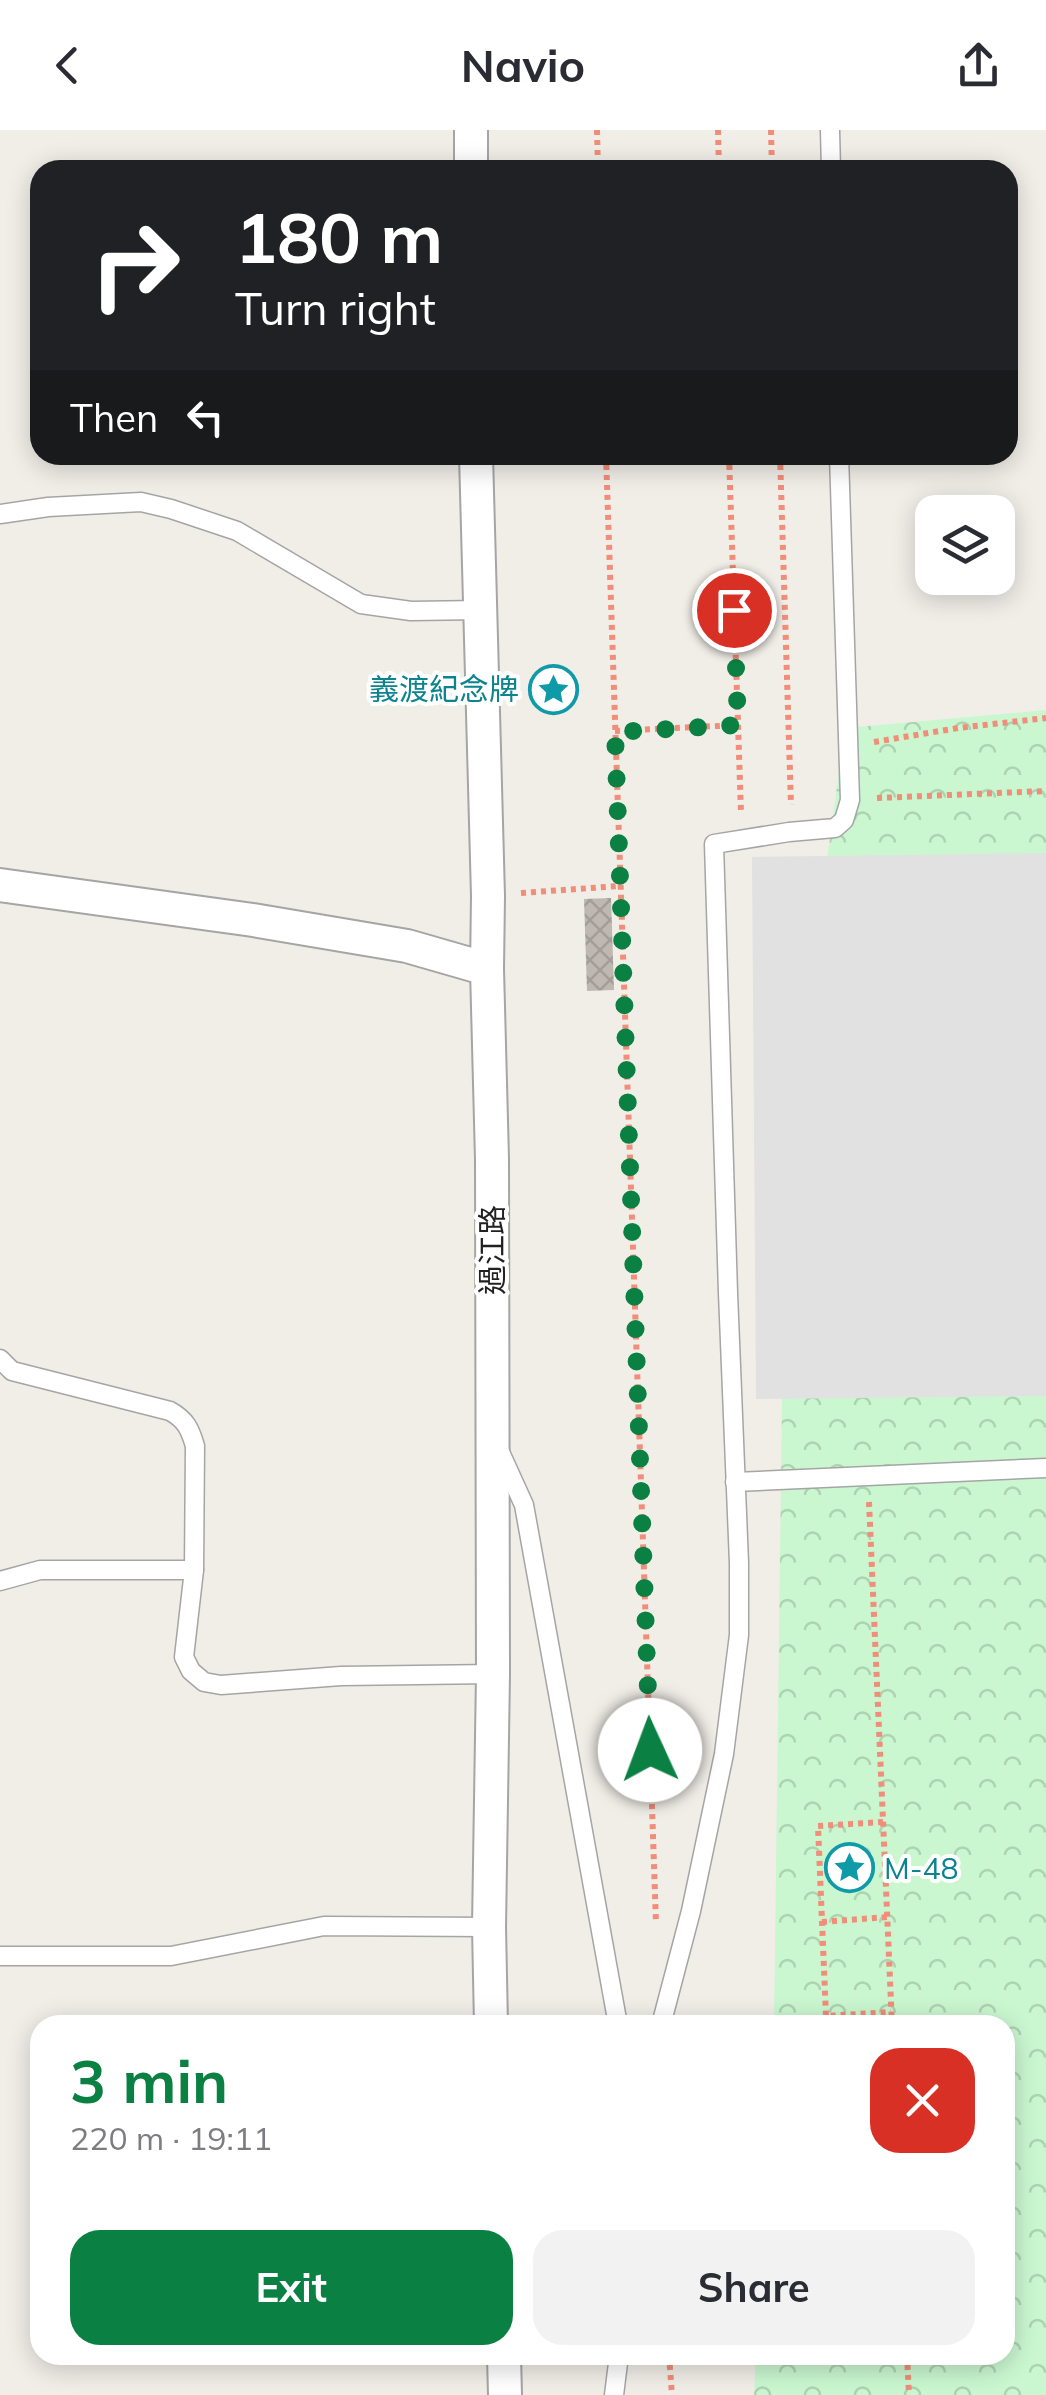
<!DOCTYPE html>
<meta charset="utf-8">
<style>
body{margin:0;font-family:Mulish,"Noto Sans TC",sans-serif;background:#f2f2f3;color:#2b2b33;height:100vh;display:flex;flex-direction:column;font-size:38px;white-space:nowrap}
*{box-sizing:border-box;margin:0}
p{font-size:32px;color:#7c7c81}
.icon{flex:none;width:55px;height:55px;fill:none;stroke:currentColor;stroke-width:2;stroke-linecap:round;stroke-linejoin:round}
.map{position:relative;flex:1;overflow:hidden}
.sheet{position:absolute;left:30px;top:1885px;width:985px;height:350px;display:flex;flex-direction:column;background:#fff;border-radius:30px;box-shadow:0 5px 25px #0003}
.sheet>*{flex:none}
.hud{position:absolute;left:30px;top:30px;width:988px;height:305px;border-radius:30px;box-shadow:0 5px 25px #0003;background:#202124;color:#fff;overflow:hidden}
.fabs{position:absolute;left:915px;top:365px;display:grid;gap:20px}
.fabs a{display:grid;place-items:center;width:100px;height:100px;border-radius:20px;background:#fff;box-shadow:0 5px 25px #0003;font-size:50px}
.pin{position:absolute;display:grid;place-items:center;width:85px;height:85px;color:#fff;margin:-42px;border:5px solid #fff;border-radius:50%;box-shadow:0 2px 10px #0007}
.me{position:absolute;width:110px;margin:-55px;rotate:358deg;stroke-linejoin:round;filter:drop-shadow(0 0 8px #0008)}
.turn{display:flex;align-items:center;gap:35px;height:210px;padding:0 40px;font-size:45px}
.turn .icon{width:130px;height:130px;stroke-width:2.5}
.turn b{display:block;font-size:70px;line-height:85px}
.then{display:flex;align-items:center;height:95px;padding:0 40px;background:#0003;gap:20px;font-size:38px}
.round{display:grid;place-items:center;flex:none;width:105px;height:105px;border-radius:30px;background:#f2f2f3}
.headline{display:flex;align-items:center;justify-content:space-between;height:170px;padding:0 40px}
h1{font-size:60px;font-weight:700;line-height:75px;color:#0b8043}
.primary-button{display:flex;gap:20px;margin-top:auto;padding:20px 40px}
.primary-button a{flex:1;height:115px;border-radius:30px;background:#0b8043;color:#fff;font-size:40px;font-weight:700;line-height:115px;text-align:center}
.primary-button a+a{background:#f2f2f3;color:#2b2b33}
header{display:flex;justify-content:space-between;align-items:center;height:130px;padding:0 40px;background:#fff;font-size:45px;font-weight:700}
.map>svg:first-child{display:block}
.park{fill:url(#park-crowns)}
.parking{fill:#e1e1e1}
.building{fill:url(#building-cross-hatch)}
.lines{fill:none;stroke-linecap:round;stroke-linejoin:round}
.lane-casing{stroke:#a5a5a5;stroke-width:21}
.street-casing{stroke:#a5a5a5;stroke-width:36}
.path{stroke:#f18d79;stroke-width:6;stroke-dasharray:5 5;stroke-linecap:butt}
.lane{stroke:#fff;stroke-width:18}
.street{stroke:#fff;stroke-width:32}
.route{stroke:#0b8043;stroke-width:18;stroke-dasharray:0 32.4}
.labels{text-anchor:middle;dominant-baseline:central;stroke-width:8;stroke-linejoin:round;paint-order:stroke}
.culture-label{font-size:30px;fill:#0d838f;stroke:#fff;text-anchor:end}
.street-label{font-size:30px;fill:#212121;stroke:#fff}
</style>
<header><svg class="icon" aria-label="back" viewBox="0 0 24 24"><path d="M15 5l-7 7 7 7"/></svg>Navio<svg class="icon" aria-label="share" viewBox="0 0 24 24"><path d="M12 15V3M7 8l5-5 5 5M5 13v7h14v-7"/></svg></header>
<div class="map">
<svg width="1046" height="2265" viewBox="0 0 1046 2265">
<defs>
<pattern id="park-crowns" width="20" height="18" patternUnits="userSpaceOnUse" patternTransform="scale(2.5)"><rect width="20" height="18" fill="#caf7d0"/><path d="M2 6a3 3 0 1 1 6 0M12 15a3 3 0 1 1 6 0" fill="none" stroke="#add3b2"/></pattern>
<pattern id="building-cross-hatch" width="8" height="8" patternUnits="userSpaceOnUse" patternTransform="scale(2.5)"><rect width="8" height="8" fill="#beb8b1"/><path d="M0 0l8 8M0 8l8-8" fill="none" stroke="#a39e98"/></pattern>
</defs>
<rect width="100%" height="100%" fill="#f1eee8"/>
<!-- park -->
<path class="park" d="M1046 580V2265H754L756 2225H1005V1895H774L785 1036 845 598Z"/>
<!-- parking -->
<path class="parking" d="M1046 723V1266L756 1269 752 727Z"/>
<!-- building -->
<path class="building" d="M611 768 614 860 587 861 584 769Z"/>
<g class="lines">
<defs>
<g id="lane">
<path d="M830 0 831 40"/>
<path d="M0 384 48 377 141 372 171 379 237 401 361 474 411 481 481 480"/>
<path d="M0 1229 12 1241 170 1281C186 1290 190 1299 195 1316L194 1440 184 1527 191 1541 204 1552 221 1555 341 1546 493 1544"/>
<path d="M499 1320 524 1375 618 1895"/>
<path d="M735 1352 1046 1338"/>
<path d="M0 1451 40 1440H194"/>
<path d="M0 1826H171L324 1796 489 1797"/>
<path d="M661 1895 691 1781 724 1624 739 1505V1433L728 1163 714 714 789 702 835 698 844 690 850 670 839 325"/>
<path d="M614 2265 619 2225"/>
</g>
<g id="street">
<path d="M471 0V40"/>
<path d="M476 325 488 766 487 839 492 1029 493 1544 489 1797 491 1895"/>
<path d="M0 755 253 790 407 816 487 839"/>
<path d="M504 2225 505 2265"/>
</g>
</defs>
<!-- lane casing -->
<use href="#lane" class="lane-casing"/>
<!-- street casing -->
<use href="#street" class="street-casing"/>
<!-- path -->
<g class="path">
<path d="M597 0 598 40"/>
<path d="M718 0 719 40"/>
<path d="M771 0 772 40"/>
<path d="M606 325 656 1794"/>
<path d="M729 325 741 683"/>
<path d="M780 325 791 675"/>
<path d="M615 601 738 595"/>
<path d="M874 612 958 598 1046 588"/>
<path d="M877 668 1046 661"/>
<path d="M521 763 619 756"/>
<path d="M869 1372 892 1895"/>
<path d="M883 1692 818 1696 826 1886 891 1882"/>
<path d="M822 1792 887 1787"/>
<path d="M669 2225 672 2265"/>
<path d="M907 2225 909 2265"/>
</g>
<!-- lane -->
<use href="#lane" class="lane"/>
<!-- street -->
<use href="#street" class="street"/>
</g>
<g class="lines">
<!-- route -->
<path class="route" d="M650 1620 615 602 738 595 734 480"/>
</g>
<!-- icons -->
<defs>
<symbol id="sight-ring" viewBox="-11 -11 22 22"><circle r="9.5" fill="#fff" stroke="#0f9aa8" stroke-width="1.5"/><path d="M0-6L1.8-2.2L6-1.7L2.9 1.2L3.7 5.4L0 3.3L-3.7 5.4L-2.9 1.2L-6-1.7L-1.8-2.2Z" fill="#0f9aa8"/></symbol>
</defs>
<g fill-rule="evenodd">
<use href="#sight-ring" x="526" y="532" width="55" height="55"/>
<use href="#sight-ring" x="822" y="1710" width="55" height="55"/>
</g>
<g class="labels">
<!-- culture labels -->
<g class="culture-label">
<text x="519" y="559">義渡紀念牌</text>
<text x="884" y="1738" text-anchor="start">M-48</text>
</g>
<!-- street labels -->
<g class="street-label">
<text transform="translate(492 1120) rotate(-90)">過江路</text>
</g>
</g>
</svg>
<div class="fabs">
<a><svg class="icon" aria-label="layers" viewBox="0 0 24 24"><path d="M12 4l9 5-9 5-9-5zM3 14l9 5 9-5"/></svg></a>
</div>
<div class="pin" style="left:734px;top:480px;background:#d93025"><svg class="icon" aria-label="arrive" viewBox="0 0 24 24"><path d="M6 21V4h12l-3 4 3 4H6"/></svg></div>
<svg class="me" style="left:650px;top:1620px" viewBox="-20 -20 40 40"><circle r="19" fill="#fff"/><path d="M0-13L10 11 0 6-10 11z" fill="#0b8043"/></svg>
<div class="hud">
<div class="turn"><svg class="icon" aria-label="right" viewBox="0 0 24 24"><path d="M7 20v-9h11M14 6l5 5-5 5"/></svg><div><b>180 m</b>Turn right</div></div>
<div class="then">Then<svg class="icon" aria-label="left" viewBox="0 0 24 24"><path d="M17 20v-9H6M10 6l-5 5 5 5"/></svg></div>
</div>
<section class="sheet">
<div class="headline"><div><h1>3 min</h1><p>220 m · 19:11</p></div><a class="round" style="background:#d93025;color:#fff"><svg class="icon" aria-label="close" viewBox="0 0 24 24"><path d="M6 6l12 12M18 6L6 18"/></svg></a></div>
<div class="primary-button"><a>Exit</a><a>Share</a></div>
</section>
</div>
